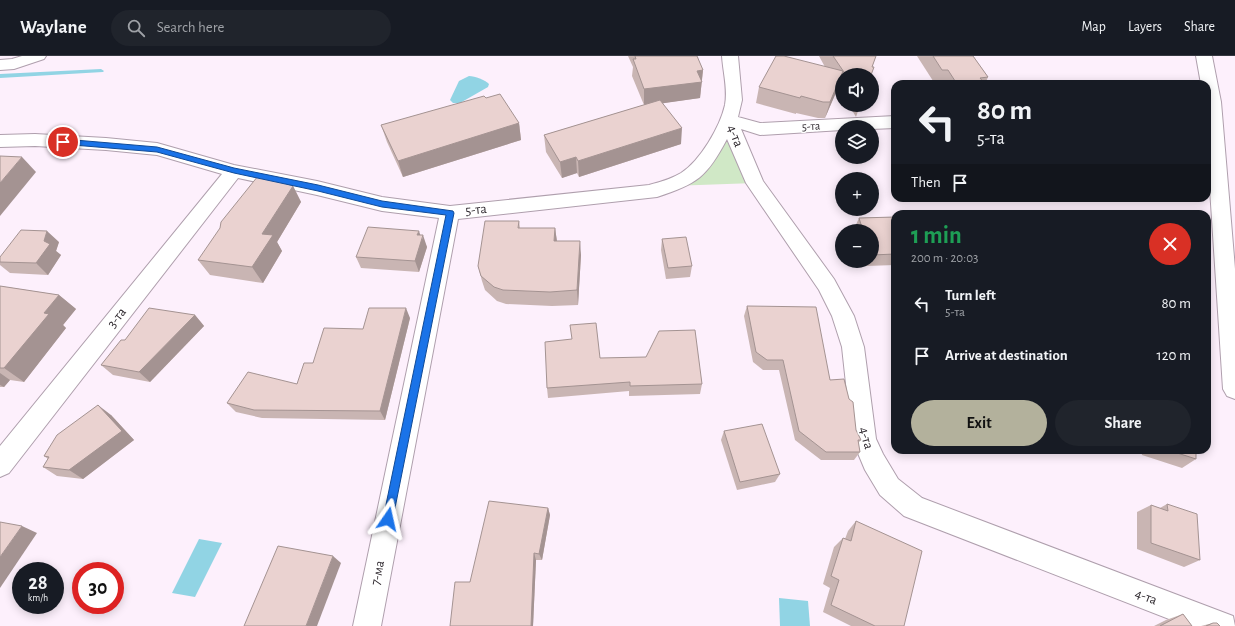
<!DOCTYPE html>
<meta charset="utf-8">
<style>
body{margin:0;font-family:"Alegreya Sans",sans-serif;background:#20242c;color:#f1f3f6;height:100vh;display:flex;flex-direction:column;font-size:15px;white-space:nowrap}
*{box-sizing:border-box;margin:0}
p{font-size:13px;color:#9ea1a6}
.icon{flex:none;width:22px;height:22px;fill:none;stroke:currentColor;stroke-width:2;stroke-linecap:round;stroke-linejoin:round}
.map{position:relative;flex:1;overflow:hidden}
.side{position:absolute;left:891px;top:154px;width:320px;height:244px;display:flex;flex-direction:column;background:#171b24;border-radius:12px;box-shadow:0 2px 10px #0003}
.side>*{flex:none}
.top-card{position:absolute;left:891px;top:24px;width:320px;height:122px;border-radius:12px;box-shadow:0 2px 10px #0003;background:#171b24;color:#f1f3f6;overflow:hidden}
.controls{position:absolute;left:835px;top:12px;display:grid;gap:8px}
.controls a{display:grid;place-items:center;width:44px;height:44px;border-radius:50%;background:#171b24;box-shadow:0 2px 10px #0003;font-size:20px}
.speed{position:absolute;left:12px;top:506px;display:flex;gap:8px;font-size:20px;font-weight:700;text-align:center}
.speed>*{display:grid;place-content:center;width:52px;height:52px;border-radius:50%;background:#171b24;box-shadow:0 2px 10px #0003;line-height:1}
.speed small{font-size:10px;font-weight:400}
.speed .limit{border:6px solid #d22;background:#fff;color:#111}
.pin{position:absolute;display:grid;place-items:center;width:34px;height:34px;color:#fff;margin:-17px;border:2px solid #fff;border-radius:50%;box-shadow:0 1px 4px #0007}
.me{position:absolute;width:44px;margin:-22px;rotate:11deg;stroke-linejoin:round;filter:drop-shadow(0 0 3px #0008)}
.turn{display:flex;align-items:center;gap:14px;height:84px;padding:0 20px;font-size:18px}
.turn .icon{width:52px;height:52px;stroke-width:2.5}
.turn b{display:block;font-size:28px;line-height:34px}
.then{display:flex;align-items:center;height:38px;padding:0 20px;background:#0003;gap:8px;font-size:15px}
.round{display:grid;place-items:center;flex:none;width:42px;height:42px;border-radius:21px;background:#20242c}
.summary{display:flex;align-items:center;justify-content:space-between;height:68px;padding:0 20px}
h1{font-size:24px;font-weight:700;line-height:30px;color:#1e9e55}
.cta{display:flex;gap:8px;margin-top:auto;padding:8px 20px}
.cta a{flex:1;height:46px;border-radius:24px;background:#b3b19c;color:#111;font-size:16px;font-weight:700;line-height:46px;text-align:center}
.cta a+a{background:#20242c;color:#f1f3f6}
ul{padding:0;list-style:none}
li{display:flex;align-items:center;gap:12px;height:52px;padding:0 20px}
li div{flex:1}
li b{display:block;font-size:15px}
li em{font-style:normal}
header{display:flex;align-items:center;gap:24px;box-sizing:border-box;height:56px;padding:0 20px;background:#171b24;border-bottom:1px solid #363941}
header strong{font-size:19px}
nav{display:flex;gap:22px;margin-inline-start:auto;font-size:14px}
.search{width:280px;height:36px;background:#20242c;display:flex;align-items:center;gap:10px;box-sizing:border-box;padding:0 14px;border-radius:22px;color:#9ea1a6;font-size:15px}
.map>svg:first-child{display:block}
.green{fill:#d0e8c6}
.water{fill:#91d4e4}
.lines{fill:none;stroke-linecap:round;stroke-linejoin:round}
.stream{fill:#91d4e4;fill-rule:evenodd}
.minor-casing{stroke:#af9fad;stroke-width:2}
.minor{fill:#fff;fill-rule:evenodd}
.wall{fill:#c9b5b3}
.shaded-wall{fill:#a49392}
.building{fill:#ead2d0;stroke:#a49392}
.route{fill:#1a73e8;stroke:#114b97}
.labels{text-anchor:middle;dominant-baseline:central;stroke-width:3;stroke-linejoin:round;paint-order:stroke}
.far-street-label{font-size:12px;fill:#2f292f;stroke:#fff}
.street-label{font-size:14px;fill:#2f292f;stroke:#fff}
</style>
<header>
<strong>Waylane</strong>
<div class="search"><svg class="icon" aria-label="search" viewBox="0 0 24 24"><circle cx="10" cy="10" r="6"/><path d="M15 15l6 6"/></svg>Search here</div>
<nav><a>Map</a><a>Layers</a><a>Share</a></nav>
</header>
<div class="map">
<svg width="1235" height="570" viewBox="0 0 1235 570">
<rect width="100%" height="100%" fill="#fdf0fc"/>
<!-- green -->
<path class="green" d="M728 64 755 127 671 130 688 122Z"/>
<!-- water -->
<g class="water">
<path d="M469 20C475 20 485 24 489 28L488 31 460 47H453L450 44 459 25Z"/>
<path d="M199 483 222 487 195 541 172 537Z"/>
<path d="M779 542 808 545 810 570H780Z"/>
</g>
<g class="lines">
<!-- stream -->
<path class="stream" d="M101 13 104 15 103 16 0 22V18Z"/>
<defs>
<g id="minor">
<path d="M22 0H46L44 3 14 13 0 14V4L12 3Z"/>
<path d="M722 0H738L742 44 738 61 760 67 895 60V72L872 73V71H842V74L760 79 741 73 763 125 834 223 854 260 864 291 876 383 883 398 898 423 922 442 1233 560 1235 570H1187L904 460 880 439 865 414 852 383 842 291 832 260 819 234 746 127 727 83C707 121 697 128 657 141L458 163 381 570H353L439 162 382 155 317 139 238 122 9 417 0 421V390L222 118 157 99 106 94 35 90 0 91V79L35 78 106 82 157 87 234 109 317 125 382 141 450 150 649 129C660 126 671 123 681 117 700 105 720 71 725 49 728 33 723 16 722 0Z"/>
<path d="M1196 0H1212L1221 46 1235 213V343L1227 340 1223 333 1207 86V28H1201Z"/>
</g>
</defs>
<!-- minor casing -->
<use href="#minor" class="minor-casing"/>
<!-- minor -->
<use href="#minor" class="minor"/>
</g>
<!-- wall -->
<g class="wall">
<path d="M628 0H697L703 14 700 42 663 47 681 88 579 121 577 117 562 122 546 96 544 79 644 49 632 20 633 11Z"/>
<path d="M819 0H876L872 11V19H842V38L838 31 825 62H818L796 57V58L756 47 759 31 825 11Z"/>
<path d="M917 0H973L988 21 985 28H935Z"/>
<path d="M486 42 519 67 521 84 403 121 387 86 381 69Z"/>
<path d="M849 49H860L856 61Z"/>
<path d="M293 130 301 146 277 186 282 195 263 227 210 219 198 204Z"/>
<path d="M895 161V209L866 210 864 205H872V175H855L854 173 859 162Z"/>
<path d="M519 165 520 172H555L557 185 581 199 578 249 552 250 506 248 497 245 485 234 482 225 478 210Z"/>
<path d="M420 179 427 191 419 216 361 212 356 201Z"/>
<path d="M662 183 692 210 690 221 666 223 661 194Z"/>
<path d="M59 186 56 195 61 199 48 219 10 217 0 209V201Z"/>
<path d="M0 230 59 239 76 253 63 269 66 272 24 326 10 324 4 331H0Z"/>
<path d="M747 250 830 324 856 374 861 384 858 387 860 396 854 404H821L795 384 779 314H763L753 306 744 260Z"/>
<path d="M195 259 204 270 150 326 113 319 101 309 125 284Z"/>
<path d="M410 262 385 364 262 362 236 356 227 347 297 328 313 307 363 273Z"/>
<path d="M600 302 702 328 700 338 629 340V335L548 342 547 332Z"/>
<path d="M111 359 134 384 83 423 57 420 43 411 48 403 44 400Z"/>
<path d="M724 375 780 418 775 426 737 434 721 384Z"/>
<path d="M1141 394H1196V403L1182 412 1142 399Z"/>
<path d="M1167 448 1200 504 1184 511 1137 493V456L1151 449 1160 452Z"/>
<path d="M548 452 550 459 542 504H536L533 570H450L470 526Z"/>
<path d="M856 465 904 570H851L823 556 830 532 823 528 834 491 843 482 845 483 848 475Z"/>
<path d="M1183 558 1192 570H1154L1166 564Z"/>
<path d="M1213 567 1220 570H1201Z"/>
</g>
<!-- shaded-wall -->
<g class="shaded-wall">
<path d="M703 14 700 42 644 50V33L697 15Z"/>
<path d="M843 15 838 32 825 62 830 46Z"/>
<path d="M519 67 521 84 403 121 398 105Z"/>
<path d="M682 72 681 88 579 121 578 105Z"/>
<path d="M22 101 36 116 0 160V127Z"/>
<path d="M576 101 577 117 562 122 560 106Z"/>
<path d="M293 130 301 146 277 186 282 195 263 227 252 211 262 178Z"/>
<path d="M555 172 557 186 554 185Z"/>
<path d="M47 175 59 186 56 195 61 199 48 219 36 207Z"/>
<path d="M419 175 422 184 423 179 427 191 419 216 415 205 417 179Z"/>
<path d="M580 185 581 199 578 249 577 234Z"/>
<path d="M59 239 76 253 63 269 66 272 24 326 4 312 44 257Z"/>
<path d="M406 252 410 262 385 364 380 355Z"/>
<path d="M195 259 204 270 150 326 139 316Z"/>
<path d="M0 317 10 324 4 331 0 329Z"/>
<path d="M98 349 111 359 134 384 83 423 69 414Z"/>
<path d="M548 452 550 459 542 504 539 498Z"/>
<path d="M22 470 37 477 0 532V501Z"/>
<path d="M534 497 536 504 533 570H531Z"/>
<path d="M333 500 341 507 317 570H306Z"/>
</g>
<!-- building -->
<g class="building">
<path d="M635 0H697L703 14 697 15 702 26 644 33 633 3H636Z"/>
<path d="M776 0H784L843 15 830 46H823L801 40 800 42 759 31Z"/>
<path d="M833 0H876L872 11H874L871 19H846Z"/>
<path d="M933 0H973L988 21 980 22 985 28H957L948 14H942Z"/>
<path d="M500 38 519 67 398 105 381 69 484 40 486 42Z"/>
<path d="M660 44 682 72 578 105 576 101 560 106 544 79Z"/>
<path d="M0 100 22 101 0 127Z"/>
<path d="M258 120 267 121 293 130 262 178 273 179 252 211 198 204 220 172 221 166Z"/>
<path d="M895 161V198L872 199V175H863L859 162Z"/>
<path d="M485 165H519L518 172H555L554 185H580L577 234 550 236 503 234 494 231 481 220 478 210Z"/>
<path d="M368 171 419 175 417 179H423L415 205 356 201Z"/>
<path d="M21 174 47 175 44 185 50 188 36 207 0 206V201Z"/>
<path d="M686 181 692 210 668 212 662 183Z"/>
<path d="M0 230 59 239 44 257 49 258 4 312H0Z"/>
<path d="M747 250 816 251 830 324 844 323 849 343 853 346 856 374 861 384H858L860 396H826L799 375 783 304H767L756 296Z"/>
<path d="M149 252 195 259 139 316 101 309 121 284H125Z"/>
<path d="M369 252H406L380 355 254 354 227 347 248 316 297 328 304 307H313L324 272 363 273Z"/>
<path d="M596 267 600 302 646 301 659 275 695 274 702 328 630 330V326L547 332 545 286 572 283 570 269Z"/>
<path d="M98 349 122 375 69 414 43 411 49 401 44 400 57 379Z"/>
<path d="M762 368 780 418 740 426 724 375Z"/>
<path d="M1168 394H1196V403Z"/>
<path d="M489 445 548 452 539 498 534 497 531 570H450L455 526H470Z"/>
<path d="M1167 448 1197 458 1200 504 1151 487V449L1168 455Z"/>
<path d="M856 465 922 495 904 570H875L831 549 839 524 831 520 843 482 851 485Z"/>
<path d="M0 466 22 470 0 501Z"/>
<path d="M278 490 333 500 306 570H244Z"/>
<path d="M1183 558 1192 570H1160Z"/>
<path d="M1213 567H1217L1220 570H1206Z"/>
</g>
<!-- route -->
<path class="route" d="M63 83 157 91 234 112 318 129 382 145 453 155 454 157 392 467 388 468 385 467 383 463 446 159 382 151 318 135 234 117 157 96 61 88 59 86Z"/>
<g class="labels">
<!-- far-street labels -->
<g class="far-street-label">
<text transform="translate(811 70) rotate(-3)">5-та</text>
</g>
<!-- street labels -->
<g class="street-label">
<text transform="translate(735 80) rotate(68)">4-та</text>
<text transform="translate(476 154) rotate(-6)">5-та</text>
<text transform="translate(117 262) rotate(-52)">3-та</text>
<text transform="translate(866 382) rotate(75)">4-та</text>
<text transform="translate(378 517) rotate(-79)">7-ма</text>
<text transform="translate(1146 541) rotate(21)">4-та</text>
</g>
</g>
</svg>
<div class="controls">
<a><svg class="icon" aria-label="sound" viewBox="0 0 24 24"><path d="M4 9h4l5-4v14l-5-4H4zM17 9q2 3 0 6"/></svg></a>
<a><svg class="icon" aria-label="layers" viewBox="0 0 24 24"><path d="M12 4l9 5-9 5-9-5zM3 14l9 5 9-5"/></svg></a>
<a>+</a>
<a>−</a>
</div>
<div class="speed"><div>28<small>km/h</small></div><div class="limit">30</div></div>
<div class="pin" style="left:63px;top:86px;background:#d93025"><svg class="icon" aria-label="arrive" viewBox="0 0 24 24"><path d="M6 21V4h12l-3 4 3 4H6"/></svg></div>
<svg class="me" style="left:388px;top:463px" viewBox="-20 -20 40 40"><path d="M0-17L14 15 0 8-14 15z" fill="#1a73e8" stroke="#fff" stroke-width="4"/></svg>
<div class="top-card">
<div class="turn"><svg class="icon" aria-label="left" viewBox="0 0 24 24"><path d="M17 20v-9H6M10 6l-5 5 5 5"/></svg><div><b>80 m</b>5-та</div></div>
<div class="then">Then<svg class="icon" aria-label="arrive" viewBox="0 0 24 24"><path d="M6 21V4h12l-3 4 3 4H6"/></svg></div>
</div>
<section class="side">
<div class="summary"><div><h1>1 min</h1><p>200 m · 20:03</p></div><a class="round" style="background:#d93025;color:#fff"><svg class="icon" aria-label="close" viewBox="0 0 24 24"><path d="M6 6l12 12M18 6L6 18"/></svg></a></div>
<ul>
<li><svg class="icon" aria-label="left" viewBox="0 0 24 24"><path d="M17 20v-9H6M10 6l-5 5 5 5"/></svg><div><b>Turn left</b><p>5-та</p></div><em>80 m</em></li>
<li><svg class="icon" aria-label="arrive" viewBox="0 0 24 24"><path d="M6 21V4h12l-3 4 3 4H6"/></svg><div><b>Arrive at destination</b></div><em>120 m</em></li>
</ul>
<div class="cta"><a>Exit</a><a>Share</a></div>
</section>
</div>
